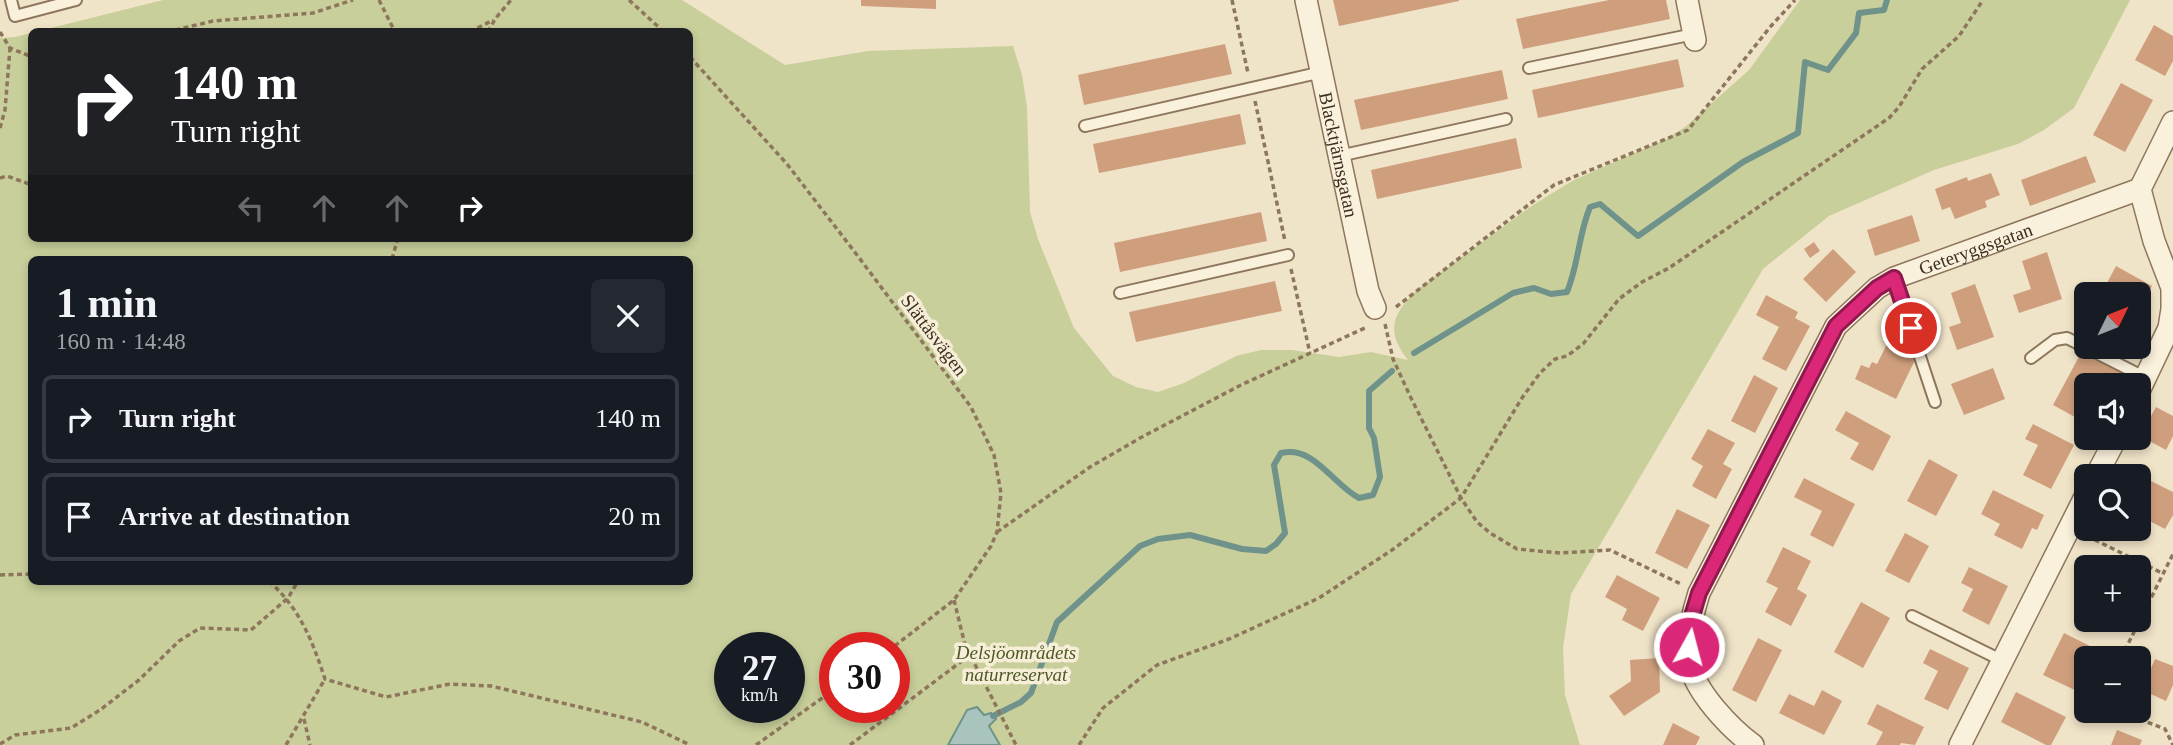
<!DOCTYPE html>
<meta charset="utf-8">
<style>
body{margin:0;font-family:Georgia,serif;background:#242831;color:#f1f3f6;height:100vh;display:flex;flex-direction:column;font-size:26px;white-space:nowrap}
*{box-sizing:border-box;margin:0}
p{font-size:23px;color:#9ea1a6}
.icon{flex:none;width:38px;height:38px;fill:none;stroke:currentColor;stroke-width:2;stroke-linecap:round;stroke-linejoin:round}
.map{position:relative;flex:1;overflow:hidden}
.details{position:absolute;left:28px;top:256px;width:665px;height:329px;display:flex;flex-direction:column;background:#171b24;border-radius:10px;box-shadow:0 4px 10px #0003}
.details>*{flex:none}
.banner{position:absolute;left:28px;top:28px;width:665px;height:214px;border-radius:10px;box-shadow:0 4px 10px #0003;background:#202124;color:#fff;overflow:hidden}
.needle{width:46px;rotate:47deg}
.controls{position:absolute;left:2074px;top:282px;display:grid;gap:14px}
.controls a{display:grid;place-items:center;width:77px;height:77px;border-radius:10px;background:#171b24;box-shadow:0 4px 10px #0003;font-size:35px}
.speed{position:absolute;left:714px;top:632px;display:flex;gap:14px;font-size:35px;font-weight:700;text-align:center}
.speed>*{display:grid;place-content:center;width:91px;height:91px;border-radius:50%;background:#171b24;box-shadow:0 4px 10px #0003;line-height:1}
.speed small{font-size:18px;font-weight:400}
.speed .limit{border:10px solid #d22;background:#fff;color:#111}
.pin{position:absolute;display:grid;place-items:center;width:60px;height:60px;color:#fff;margin:-30px;border:4px solid #fff;border-radius:50%;box-shadow:0 2px 7px #0007}
.me{position:absolute;width:77px;margin:-38px;rotate:7deg;stroke-linejoin:round;filter:drop-shadow(0 0 5px #0008)}
.turn{display:flex;align-items:center;gap:24px;height:147px;padding:0 28px;font-size:32px}
.turn .icon{width:91px;height:91px;stroke-width:2.5}
.turn b{display:block;font-size:49px;line-height:60px}
.lanes{display:flex;align-items:center;height:66px;padding:0 28px;background:#0003;justify-content:center;gap:35px;direction:ltr}
.lanes .off{opacity:.35}
.round{display:grid;place-items:center;flex:none;width:74px;height:74px;border-radius:10px;background:#242831}
.head{display:flex;align-items:center;justify-content:space-between;height:119px;padding:0 28px}
h1{font-size:42px;font-weight:700;line-height:52px}
ul{padding:0;list-style:none}
li{display:flex;align-items:center;gap:21px;height:88px;margin:0 14px 10px;padding:0 14px;border:4px solid #363941;border-radius:10px}
li div{flex:1}
li b{display:block;font-size:26px}
li em{font-style:normal}
.map>svg:first-child{display:block}
.green{fill:#c9cf9b;fill-rule:evenodd}
.water{fill:#a9c4bc;stroke:#6f938a;stroke-width:2}
.lines{fill:none;stroke-linecap:round;stroke-linejoin:round}
.stream{stroke:#6f938a;stroke-width:6}
.building{fill:#cf9f7d}
.lane-casing{stroke:#8d765c;stroke-width:14}
.street-casing{stroke:#8d765c;stroke-width:24}
.path{stroke:#8d765c;stroke-width:3.5;stroke-dasharray:5 3.5;stroke-linecap:butt}
.lane{stroke:#faf1dc;stroke-width:10}
.street{stroke:#faf1dc;stroke-width:21}
.route-casing{stroke:#8e194d;stroke-width:18}
.route{stroke:#db2777;stroke-width:12}
.labels{text-anchor:middle;dominant-baseline:central;stroke-width:7;stroke-linejoin:round;paint-order:stroke}
.street-label{font-size:19px;fill:#3d2e20;stroke:#f7eed8}
.park-label{font-size:19px;font-style:italic;fill:#4d5a26;stroke:#f7eed8}
</style>
<div class="map">
<svg width="2173" height="745" viewBox="0 0 2173 745">
<rect width="100%" height="100%" fill="#f0e4c8"/>
<!-- green -->
<path class="green" d="M163 0H682L785 65 868 51 1013 46 1022 75 1027 107 1030 212 1038 239 1074 328 1113 376 1136 387 1158 392 1184 383 1236 356 1261 350H1292L1339 357 1371 352 1408 360C1385 331 1392 314 1418 289L1533 205 1572 181 1666 139 1685 127 1749 70 1800 0H2130L2074 108 2044 130 2018 144 1934 170 1829 216 1763 269 1571 594 1563 648 1565 695 1580 745H0V38L15 37 31 33 32 238H690V32L39 31ZM32 259H690V581H32ZM730 648H789V707H730ZM835 648H894V707H835Z"/>
<!-- water -->
<path class="water" d="M977 707 984 715 991 713 996 719 989 726 1000 745H948L967 710Z"/>
<g class="lines">
<!-- stream -->
<g class="stream">
<path d="M1414 353 1513 293 1534 288 1551 294 1567 292C1579 263 1578 236 1590 207L1600 204 1638 236 1743 162 1798 133 1805 62 1828 70 1856 33 1859 13 1884 10 1887 0"/>
<path d="M993 716 1021 702 1031 693 1057 622 1140 546 1158 539 1190 535 1242 549 1266 551 1276 544 1285 533 1274 465 1281 453C1314 445 1332 484 1359 498L1373 495 1380 477 1374 438 1369 428V391L1392 371"/>
</g>
</g>
<!-- building -->
<g class="building">
<path d="M861 0H936V9L861 6Z"/>
<path d="M1333 0H1459V1L1339 26Z"/>
<path d="M1609 0H1666L1670 19 1523 49 1516 19Z"/>
<path d="M2154 25 2173 36V61L2165 76 2135 60Z"/>
<path d="M1225 44 1232 74 1084 105 1078 75Z"/>
<path d="M1678 59 1684 87 1538 118 1532 90Z"/>
<path d="M1502 70 1508 99 1361 130 1354 100Z"/>
<path d="M2121 83 2153 100 2125 152 2093 135Z"/>
<path d="M1240 114 1246 144 1099 173 1093 144Z"/>
<path d="M1516 138 1522 168 1377 199 1371 170Z"/>
<path d="M2086 156 2096 182 2030 206 2021 180Z"/>
<path d="M1991 173 2000 195 1985 201 1987 207 1955 219 1950 207 1942 210 1935 189 1967 177 1968 181Z"/>
<path d="M1261 212 1267 241 1120 272 1114 243Z"/>
<path d="M1912 215 1920 241 1875 256 1867 230Z"/>
<path d="M1814 242 1820 251 1810 258 1804 249Z"/>
<path d="M1833 249 1856 272 1826 302 1803 279Z"/>
<path d="M2047 252 2062 299 2019 313 2013 295 2031 289 2022 261Z"/>
<path d="M2116 266 2152 286 2138 311V294H2116L2119 289 2107 283Z"/>
<path d="M1275 281 1282 311 1136 342 1129 312Z"/>
<path d="M1975 284 1994 337 1957 350 1949 327 1961 323 1951 293Z"/>
<path d="M1766 295 1798 312 1795 318 1810 326 1786 371 1762 359 1779 327 1756 315Z"/>
<path d="M1887 344 1916 358 1896 399 1855 379 1861 365 1869 368 1872 362 1877 364Z"/>
<path d="M2082 351 2123 372 2116 385H2086V423L2053 405Z"/>
<path d="M1993 368 2005 399 1964 415 1951 384Z"/>
<path d="M1754 375 1778 388 1755 433 1731 421Z"/>
<path d="M2156 407 2173 416V436L2166 450 2140 436Z"/>
<path d="M1846 411 1891 436 1873 471 1850 459 1859 443 1835 430Z"/>
<path d="M2033 424 2074 445 2051 489 2023 475 2038 445 2025 439Z"/>
<path d="M1708 429 1735 443 1723 464 1732 469 1716 499 1692 486 1703 466 1691 459Z"/>
<path d="M1929 459 1958 475 1936 516 1907 501Z"/>
<path d="M1804 478 1855 504 1833 547 1810 535 1822 511 1794 497Z"/>
<path d="M2151 481 2173 492V515L2165 529 2138 515V505Z"/>
<path d="M1993 490 2044 515 2037 530 2032 528 2022 549 1994 535 2000 524 1981 514Z"/>
<path d="M1677 509 1710 525 1687 569 1655 553Z"/>
<path d="M1905 533 1929 546 1909 583 1885 571Z"/>
<path d="M1783 547 1811 561 1797 589 1807 595 1791 626 1765 612 1778 588 1766 582Z"/>
<path d="M1969 567 2008 586 1989 625 1962 611 1973 589 1961 583Z"/>
<path d="M1617 575 1660 598 1643 631 1622 620 1627 609 1605 597Z"/>
<path d="M1861 602 1890 618 1863 668 1834 652Z"/>
<path d="M2064 633 2100 651 2096 658H2086V678L2079 692 2043 675Z"/>
<path d="M1758 638 1782 650 1756 702 1732 690Z"/>
<path d="M1930 649 1969 668 1948 710 1924 699 1938 671 1923 663Z"/>
<path d="M1659 658 1660 692 1624 716 1609 696 1631 681 1630 660Z"/>
<path d="M2155 659 2173 666V685L2166 701 2142 690Z"/>
<path d="M1822 690 1842 701 1824 735 1779 713 1789 694 1814 706Z"/>
<path d="M2016 692 2066 717 2051 745H2046L2001 722Z"/>
<path d="M1877 704 1924 727 1915 745 1901 743 1900 745H1876L1883 732 1867 724Z"/>
<path d="M1673 723 1700 737 1696 745H1663Z"/>
<path d="M2117 730 2142 740 2140 745H2111Z"/>
</g>
<g class="lines">
<defs>
<g id="lane">
<path d="M11 0 15 16 76 0"/>
<path d="M1529 68 1694 34"/>
<path d="M1085 126 1322 72"/>
<path d="M1339 156 1506 119"/>
<path d="M1894 278 1935 402"/>
<path d="M1120 293 1288 255"/>
<path d="M2031 358 2055 340 2067 338 2146 378"/>
<path d="M1912 616 2003 661"/>
</g>
<g id="street">
<path id="s1" d="M1306 0 1368 291 1375 308"/>
<path d="M1687 0 1695 40"/>
<path d="M2138 393 2169 328 2172 309V288L2154 241 2140 189 2173 122"/>
<path d="M2096 476 2116 438"/>
<path id="s2" d="M1753 745C1731 729 1694 691 1690 663 1686 640 1692 615 1699 593L1836 326 1877 288 1894 278 2140 189"/>
<path d="M1960 745 2086 495"/>
</g>
</defs>
<!-- lane casing -->
<use href="#lane" class="lane-casing"/>
<!-- street casing -->
<use href="#street" class="street-casing"/>
<!-- path -->
<g class="path">
<path d="M379 0 395 32"/>
<path d="M629 0 664 32"/>
<path d="M1232 0 1248 73"/>
<path d="M0 32 10 48 32 57"/>
<path d="M167 32 213 21 313 13 353 0"/>
<path d="M470 32 493 20"/>
<path d="M488 32 495 19 511 0"/>
<path d="M690 57 787 164 857 255 971 407 994 455 1001 493 997 532 991 546 954 600 892 648"/>
<path d="M1255 101 1285 241"/>
<path d="M0 128 5 110 10 48"/>
<path d="M0 178 7 176 32 185"/>
<path d="M392 259 398 238"/>
<path d="M1291 269 1310 353"/>
<path d="M1396 307 1554 185 1688 130 1771 26 1795 0"/>
<path d="M1385 324 1393 359 1411 398 1461 498 1477 522 1490 533 1517 549 1560 553 1610 550 1681 584"/>
<path d="M997 532 1090 467 1140 438 1241 385 1367 327"/>
<path d="M2087 536 2162 573"/>
<path d="M0 575 32 574"/>
<path d="M269 581C300 609 312 640 325 679L386 697 450 684 491 686 642 722 690 745"/>
<path d="M954 600 965 645 1016 745"/>
<path d="M2121 658 2173 554"/>
<path d="M2116 710 2165 729 2173 745"/>
<path d="M304 719 310 745"/>
<path d="M0 744 15 735 71 728 100 710 139 680 179 641 200 628 251 630 288 598 298 581"/>
<path d="M286 745 325 679"/>
<path d="M756 745 835 689"/>
<path d="M850 745 970 655"/>
<path d="M1079 745 1103 708 1157 665 1229 639 1319 598 1392 550 1461 498 1522 398 1540 373 1555 359 1567 356 1583 344 1619 299 1642 282 1669 268 1889 118 1899 107 1922 69 1959 36 1983 0"/>
</g>
<!-- lane -->
<use href="#lane" class="lane"/>
<!-- street -->
<use href="#street" class="street"/>
</g>
<g class="lines">
<defs>
<path id="route" d="M1689 647 1692 616 1699 593 1836 326 1877 288 1894 278 1911 328"/>
</defs>
<!-- route casing -->
<use href="#route" class="route-casing"/>
<!-- route -->
<use href="#route" class="route"/>
</g>
<g class="labels">
<!-- street labels -->
<g class="street-label">
<text stroke="none"><textPath href="#s1" startOffset="158">Blacktjärnsgatan</textPath></text>
<text stroke="none"><textPath href="#s2" startOffset="639">Geteryggsgatan</textPath></text>
<text transform="translate(934 335) rotate(53)">Slättåsvägen</text>
</g>
<!-- park labels -->
<g class="park-label">
<text x="1016" y="652">Delsjöområdets<tspan x="1016" dy="22">naturreservat</tspan></text>
</g>
</g>
</svg>
<div class="controls">
<a><svg class="needle" viewBox="-14 -14 28 28"><path d="M0-13l5 13h-10z" fill="#e53935"/><path d="M0 13l5-13h-10z" fill="#9ea1a6"/></svg></a>
<a><svg class="icon" aria-label="sound" viewBox="0 0 24 24"><path d="M4 9h4l5-4v14l-5-4H4zM17 9q2 3 0 6"/></svg></a>
<a><svg class="icon" aria-label="search" viewBox="0 0 24 24"><circle cx="10" cy="10" r="6"/><path d="M15 15l6 6"/></svg></a>
<a>+</a>
<a>−</a>
</div>
<div class="speed"><div>27<small>km/h</small></div><div class="limit">30</div></div>
<div class="pin" style="left:1911px;top:328px;background:#d93025"><svg class="icon" aria-label="arrive" viewBox="0 0 24 24"><path d="M6 21V4h12l-3 4 3 4H6"/></svg></div>
<svg class="me" style="left:1689px;top:647px" viewBox="-20 -20 40 40"><circle r="17" fill="#db2777" stroke="#fff" stroke-width="3"/><path d="M0-11L8 9 0 5-8 9z" fill="#fff"/></svg>
<div class="banner">
<div class="turn"><svg class="icon" aria-label="right" viewBox="0 0 24 24"><path d="M7 20v-9h11M14 6l5 5-5 5"/></svg><div><b>140 m</b>Turn right</div></div>
<div class="lanes"><svg class="icon off" aria-label="left" viewBox="0 0 24 24"><path d="M17 20v-9H6M10 6l-5 5 5 5"/></svg><svg class="icon off" aria-label="ahead" viewBox="0 0 24 24"><path d="M12 20V5M6 11l6-6 6 6"/></svg><svg class="icon off" aria-label="ahead" viewBox="0 0 24 24"><path d="M12 20V5M6 11l6-6 6 6"/></svg><svg class="icon" aria-label="right" viewBox="0 0 24 24"><path d="M7 20v-9h11M14 6l5 5-5 5"/></svg></div>
</div>
<section class="details">
<div class="head"><div><h1>1 min</h1><p>160 m · 14:48</p></div><a class="round"><svg class="icon" aria-label="close" viewBox="0 0 24 24"><path d="M6 6l12 12M18 6L6 18"/></svg></a></div>
<ul>
<li><svg class="icon" aria-label="right" viewBox="0 0 24 24"><path d="M7 20v-9h11M14 6l5 5-5 5"/></svg><div><b>Turn right</b></div><em>140 m</em></li>
<li><svg class="icon" aria-label="arrive" viewBox="0 0 24 24"><path d="M6 21V4h12l-3 4 3 4H6"/></svg><div><b>Arrive at destination</b></div><em>20 m</em></li>
</ul>
</section>
</div>
